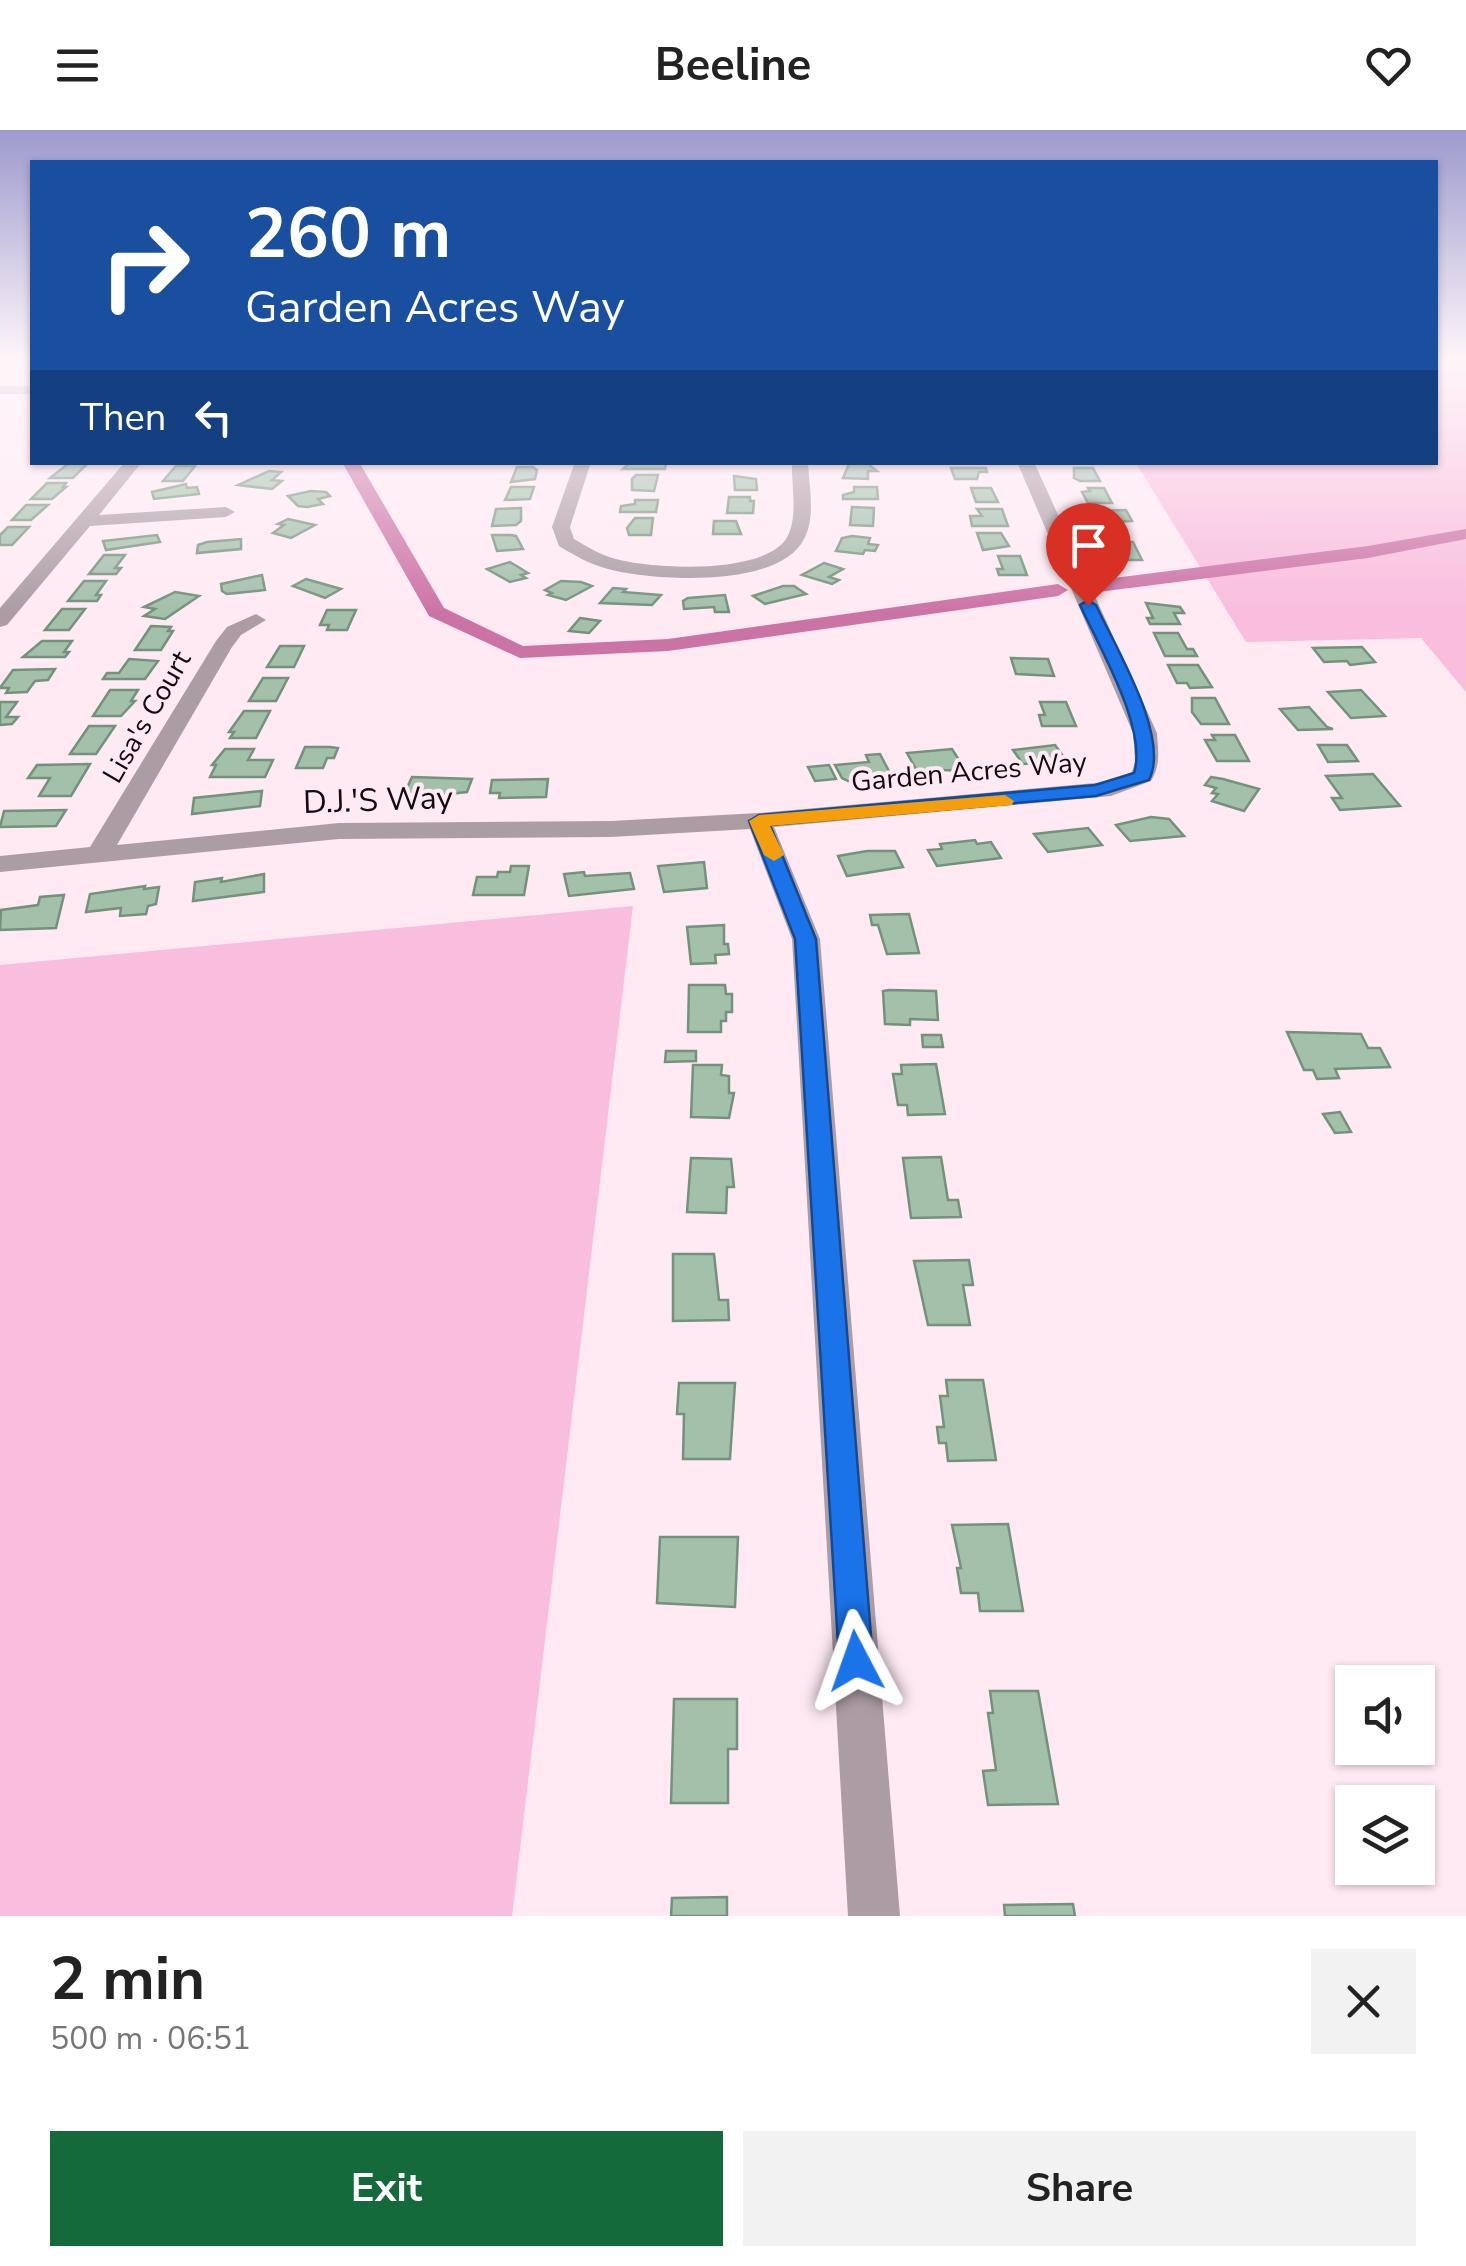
<!DOCTYPE html>
<meta charset="utf-8">
<style>
body{margin:0;font-family:"Nunito Sans",sans-serif;background:#f2f2f2;color:#222;height:100vh;display:flex;flex-direction:column;font-size:38px;white-space:nowrap}
*{box-sizing:border-box;margin:0}
p{font-size:32px;color:#767676}
.icon{flex:none;width:55px;height:55px;fill:none;stroke:currentColor;stroke-width:2;stroke-linecap:round;stroke-linejoin:round}
.map{position:relative;height:1786px;overflow:hidden}
.side{display:flex;flex-direction:column;background:#fff;flex:1}
.side>*{flex:none}
.top-card{position:absolute;left:30px;top:30px;width:1408px;height:305px;border-radius:0px;box-shadow:0 2px 8px #0004;background:#1a4fa0;color:#fff;overflow:hidden}
.tools{position:absolute;left:1335px;top:1535px;display:grid;gap:20px}
.tools a{display:grid;place-items:center;width:100px;height:100px;border-radius:0px;background:#fff;box-shadow:0 2px 8px #0004;font-size:50px}
.pin{position:absolute;display:grid;place-items:center;width:85px;height:85px;color:#fff;margin:-102px -42px;border-radius:50% 50% 50% 0;rotate:-45deg;box-shadow:0 0 10px #0007}
.pin .icon{rotate:45deg}
.me{position:absolute;width:110px;margin:-55px;rotate:356deg;stroke-linejoin:round;filter:drop-shadow(0 0 8px #0008)}
.turn{display:flex;align-items:center;gap:35px;height:210px;padding:0 50px;font-size:45px}
.turn .icon{width:130px;height:130px;stroke-width:2.5}
.turn b{display:block;font-size:70px;line-height:85px}
.then{display:flex;align-items:center;height:95px;padding:0 50px;background:#0003;gap:20px;font-size:38px}
.round{display:grid;place-items:center;flex:none;width:105px;height:105px;border-radius:0px;background:#f2f2f2}
.headline{display:flex;align-items:center;justify-content:space-between;height:170px;padding:0 50px}
h1{font-size:60px;font-weight:700;line-height:75px}
.action{display:flex;gap:20px;margin-top:auto;padding:20px 50px}
.action a{flex:1;height:115px;border-radius:0px;background:#156a3c;color:#fff;font-size:40px;font-weight:700;line-height:115px;text-align:center}
.action a+a{background:#f2f2f2;color:#222}
header{display:flex;justify-content:space-between;align-items:center;height:130px;padding:0 50px;background:#fff;font-size:45px;font-weight:700}
.map>svg:first-child{display:block}
.green{fill:#f9bddd}
.lines{fill:none;stroke-linecap:round;stroke-linejoin:round}
.canal{fill:#cc73a6;fill-rule:evenodd}
.building{fill:#a3c0ab;stroke:#74917c;stroke-width:2.5}
.minor{fill:#ac9da5;fill-rule:evenodd}
.rail-casing{stroke:#8e7e86;stroke-width:6}
.rail{stroke:#ffeaf4;stroke-width:4;stroke-dasharray:12;stroke-linecap:butt}
.route{fill:#1a73e8;stroke:#114b97;stroke-width:2.5}
.slow{fill:#f59e0b}
.labels{text-anchor:middle;dominant-baseline:central;stroke-width:8;stroke-linejoin:round;paint-order:stroke}
.far-street-label{font-size:28px;fill:#150a10;stroke:#ffeaf4}
.street-label{font-size:32px;fill:#150a10;stroke:#ffeaf4}
</style>
<header><svg class="icon" aria-label="menu" viewBox="0 0 24 24"><path d="M4 6h16M4 12h16M4 18h16"/></svg>Beeline<svg class="icon" aria-label="heart" viewBox="0 0 24 24"><path d="M12 20l-8-8c-3-5 5-10 8-4 3-6 11-1 8 4z"/></svg></header>
<div class="map">
<svg width="1466" height="1786" viewBox="0 0 1466 1786">
<rect width="100%" height="100%" fill="#ffeaf4"/>
<!-- green -->
<g class="green">
<path d="M1435 232H1466V562L1421 508 1246 512 1136 333 1435 332Z"/>
<path d="M633 776 512 1786H0V835Z"/>
</g>
<g class="lines">
<!-- canal -->
<g class="canal">
<path d="M342 332H359L444 478 523 516 668 509 1058 454 1068 460 1058 466 668 521 520 528 429 486Z"/>
<path d="M1466 399V409L1368 428 1098 462 1088 456 1098 450 1368 416Z"/>
</g>
</g>
<!-- building -->
<g class="building">
<path d="M631 332H659L666 333 665 339H623Z"/>
<path d="M68 334H87L73 348H50Z"/>
<path d="M849 334H868L877 341H868V349L843 348Z"/>
<path d="M176 336H195L183 351H163Z"/>
<path d="M517 337H533L537 340 535 349 511 352Z"/>
<path d="M951 338H986L987 342H979L977 349H955Z"/>
<path d="M1074 338H1093L1100 351H1080L1074 348Z"/>
<path d="M269 341 281 342 272 350 282 351 272 359 238 355Z"/>
<path d="M636 345H658L654 361 632 360V349Z"/>
<path d="M734 346 756 349 757 360H735Z"/>
<path d="M47 353H66L63 357H66L52 369H31Z"/>
<path d="M186 354 187 358 197 357 199 364 154 369 152 362Z"/>
<path d="M511 357H534L530 369 505 370Z"/>
<path d="M854 357H877L878 369H843V365L854 362Z"/>
<path d="M971 358H991L998 372H976Z"/>
<path d="M1088 358H1104L1112 373H1088L1082 362 1090 361Z"/>
<path d="M311 361 326 362 330 366 318 369 323 374 307 377 298 376 288 366Z"/>
<path d="M729 367H750V371H754L753 383H727Z"/>
<path d="M635 370H658L656 382H620L621 376 635 374Z"/>
<path d="M26 375H48L31 390H12Z"/>
<path d="M852 377 874 378 873 396 850 395Z"/>
<path d="M521 378V391L516 395 492 396 496 379Z"/>
<path d="M977 379H1002L1008 396H972L970 386H982Z"/>
<path d="M1126 380 1132 391 1104 392 1098 381Z"/>
<path d="M635 388H653L651 405H629L627 398Z"/>
<path d="M288 389 315 395 291 408 273 403 284 395 278 394Z"/>
<path d="M714 391H736L741 404H713Z"/>
<path d="M8 397H29L12 415H0V405Z"/>
<path d="M977 403H1001L1009 416 983 420Z"/>
<path d="M157 405 160 412 106 420 103 411Z"/>
<path d="M510 405 516 406 523 419 497 421 492 405Z"/>
<path d="M852 406 870 408 868 414 878 415 875 421 865 420 863 424 836 421 842 408Z"/>
<path d="M241 409V419L197 423 198 415 207 412Z"/>
<path d="M1116 412H1133L1142 430H1119L1112 422H1116L1113 415H1117Z"/>
<path d="M104 425H125L115 438H121L116 444H89Z"/>
<path d="M998 426H1020L1027 445H999L997 439H1003Z"/>
<path d="M510 432 528 443 521 445 526 448 510 452 487 439Z"/>
<path d="M824 433 843 439 829 447 839 450 832 454 802 445Z"/>
<path d="M262 445 265 460 227 464 222 461 221 454Z"/>
<path d="M306 449 341 459 325 468 293 456Z"/>
<path d="M84 451H106L96 465H101L97 471H68Z"/>
<path d="M561 451 581 452 592 456 566 470 548 465 552 463 545 460Z"/>
<path d="M783 456H794L806 464 765 474 753 466Z"/>
<path d="M613 458 626 459 623 462 661 465 652 475 600 473Z"/>
<path d="M175 462 199 466 165 489 144 486 155 479 144 477Z"/>
<path d="M725 465 729 482H715L714 477 684 479 683 471 688 468Z"/>
<path d="M1146 473 1180 477 1184 483H1174L1180 494H1150L1147 488H1153Z"/>
<path d="M62 479H85L69 500H45Z"/>
<path d="M327 480H356L347 500H327L329 495H320Z"/>
<path d="M580 488 600 491 589 503 569 501Z"/>
<path d="M151 496 171 497 168 501H173L161 520H135Z"/>
<path d="M1154 503H1178L1187 519H1193L1197 526H1165Z"/>
<path d="M42 511H72L64 522H69L65 527H23Z"/>
<path d="M280 516H304L294 537H267Z"/>
<path d="M1362 517 1375 532 1350 535 1347 531 1324 532 1313 518Z"/>
<path d="M1011 528 1048 529 1054 546 1016 544Z"/>
<path d="M129 529 158 531 145 549H103L107 543H119Z"/>
<path d="M1168 535H1198L1212 557 1190 558 1187 553H1177Z"/>
<path d="M55 539 48 550 35 551 27 562 6 563 9 558H0L13 540Z"/>
<path d="M263 548H288L276 571H249Z"/>
<path d="M110 560H138L131 571H135L121 586H93Z"/>
<path d="M1361 560 1375 575 1385 586 1351 588 1328 562Z"/>
<path d="M1192 568H1215L1229 594H1201L1192 582Z"/>
<path d="M0 572H17L6 587H18L12 594 0 595Z"/>
<path d="M1040 572H1066L1076 596H1042L1039 585H1045Z"/>
<path d="M1309 577 1327 597 1333 599 1298 600 1280 579Z"/>
<path d="M244 581H270L256 608H230L234 602H229Z"/>
<path d="M89 596H115L96 624H70Z"/>
<path d="M1212 605H1235L1249 631H1217L1205 610H1215Z"/>
<path d="M1055 615 1063 626 1052 627 1055 632 1023 634 1013 620Z"/>
<path d="M1318 615H1347L1358 631 1328 632Z"/>
<path d="M305 617H330L338 618 334 628H327L323 638H296Z"/>
<path d="M225 619H254L248 630H273L265 647H210L216 635H212Z"/>
<path d="M952 619 966 641 916 639 907 623Z"/>
<path d="M880 624 892 647 848 651 842 648 835 635 869 632 866 625Z"/>
<path d="M90 634 71 666H39L50 648H28L37 635Z"/>
<path d="M829 635 836 649 815 651 808 637Z"/>
<path d="M1373 644 1400 676 1340 680 1332 668H1342L1326 646Z"/>
<path d="M412 647 472 649 467 662 430 666 405 662Z"/>
<path d="M1211 647 1223 649 1259 659 1244 681 1212 671 1218 664 1212 663 1216 658 1205 655Z"/>
<path d="M548 649 546 667 499 668 500 663H490L492 650Z"/>
<path d="M262 661 260 676 192 684 194 668Z"/>
<path d="M66 680 56 696 0 697 4 681Z"/>
<path d="M1151 687 1169 689 1184 706 1130 711 1116 695Z"/>
<path d="M1088 698 1102 715 1048 722 1034 704Z"/>
<path d="M975 710 977 714 991 712 1001 728 937 736 928 720 942 719 940 714Z"/>
<path d="M867 721H895L903 737 847 746 838 726Z"/>
<path d="M704 732 707 758 664 762 658 736Z"/>
<path d="M511 736H529L524 765H473L477 747H497L498 742H510Z"/>
<path d="M584 742 585 746 630 743 634 759 569 766 564 744Z"/>
<path d="M264 744V762L193 771 195 752 222 748 221 752Z"/>
<path d="M145 756 144 759 159 757 156 774 148 776 146 784 120 786 121 778 86 782 90 764Z"/>
<path d="M64 765 56 798 0 800 1 780 38 775 40 767Z"/>
<path d="M909 784 919 823 887 824 878 795H872L870 785Z"/>
<path d="M724 795V814H728L729 824 715 825 716 833 691 834 687 797Z"/>
<path d="M689 855H725L726 864H732V882H726V891H721V902H688Z"/>
<path d="M889 860 936 861 938 890 910 889V895L885 894 883 861Z"/>
<path d="M1287 902 1361 904 1368 918H1380L1390 937 1335 939 1339 948 1317 949 1313 940H1304Z"/>
<path d="M922 905H941L943 917H923Z"/>
<path d="M666 921H696V931L665 932Z"/>
<path d="M936 934 945 984 908 985 907 975H898L893 944H902L901 935Z"/>
<path d="M693 935H722L721 945 729 946V963H734L729 988 691 987Z"/>
<path d="M1340 982 1351 1002 1335 1003 1323 984Z"/>
<path d="M941 1027 948 1070H958L961 1087 911 1088 903 1028Z"/>
<path d="M691 1028 731 1029 734 1057H727L726 1083 687 1082Z"/>
<path d="M673 1124H714L719 1170H728L729 1190 673 1191Z"/>
<path d="M969 1130 973 1155H963L970 1195H928L914 1131Z"/>
<path d="M946 1250H983L996 1330 948 1331 946 1313H939L937 1297H944L940 1266H948Z"/>
<path d="M679 1253H735L730 1329H683L684 1284H677Z"/>
<path d="M1008 1394 1023 1481H980L978 1463H961L957 1438H961L952 1395Z"/>
<path d="M660 1407H738L735 1477 657 1473Z"/>
<path d="M990 1561H1038L1058 1674 988 1675 983 1641 996 1640 988 1583H993Z"/>
<path d="M674 1569H737V1619H728V1673H671Z"/>
<path d="M727 1767V1786H671L672 1768Z"/>
<path d="M1073 1774 1075 1786H1005L1004 1775Z"/>
</g>
<g class="lines">
<!-- minor -->
<g class="minor">
<rect x="0" y="256" width="32" height="8"/>
<path d="M125 332H142L99 385 226 377 235 382 226 387 90 396 7 495 0 497V478Z"/>
<path d="M575 332H591L570 397 574 409C588 417 600 425 616 429 653 439 761 445 786 409 799 389 791 354 792 332H808C809 356 816 387 804 409 779 459 653 451 608 439 590 434 575 426 559 416L552 397Z"/>
<path d="M1017 332H1034L1157 603C1158 621 1161 635 1151 651L1111 666 774 697 820 809 900 1786H848L792 809 750 699 611 707 339 709 0 742V726L90 717 216 511 227 497 256 484 266 490 241 505 232 517 117 715 339 693 611 691 759 683 1107 652 1132 642 1135 632 1133 603Z"/>
</g>
<defs>
<path id="rail" d="M1435 233 1466 234"/>
</defs>
<!-- rail casing -->
<use href="#rail" class="rail-casing"/>
<!-- rail -->
<use href="#rail" class="rail"/>
</g>
<!-- sky -->
<linearGradient id="sky" x2="0" y2="1"><stop stop-color="#9d9ace"/><stop offset="0.48" stop-color="#fff6fa"/><stop offset="1" stop-color="#fff6fa" stop-opacity="0"/></linearGradient>
<rect width="1466" height="482" fill="url(#sky)"/>
<!-- route -->
<path class="route" d="M1088 470 1096 475C1115 517 1171 607 1149 650L1096 666 770 695 816 809 873 1531 868 1543 856 1548 844 1543 839 1531 795 809 749 691 759 685 1095 655 1134 643C1148 599 1099 517 1080 475Z"/>
<!-- slow -->
<path class="slow" d="M1005 665 1014 671 1012 675 770 696 784 725 774 731 764 725 749 691 759 685Z"/>
<g class="labels">
<!-- far-street labels -->
<g class="far-street-label">
<text transform="translate(147 587) rotate(-60)">Lisa's Court</text>
<text transform="translate(969 642) rotate(-5)">Garden Acres Way</text>
</g>
<!-- street labels -->
<g class="street-label">
<text transform="translate(378 670) rotate(-2)">D.J.'S Way</text>
</g>
</g>
</svg>
<div class="tools">
<a><svg class="icon" aria-label="sound" viewBox="0 0 24 24"><path d="M4 9h4l5-4v14l-5-4H4zM17 9q2 3 0 6"/></svg></a>
<a><svg class="icon" aria-label="layers" viewBox="0 0 24 24"><path d="M12 4l9 5-9 5-9-5zM3 14l9 5 9-5"/></svg></a>
</div>
<div class="pin" style="left:1088px;top:475px;background:#d93025"><svg class="icon" aria-label="arrive" viewBox="0 0 24 24"><path d="M6 21V4h12l-3 4 3 4H6"/></svg></div>
<svg class="me" style="left:856px;top:1531px" viewBox="-20 -20 40 40"><path d="M0-17L14 15 0 8-14 15z" fill="#1a73e8" stroke="#fff" stroke-width="4"/></svg>
<div class="top-card">
<div class="turn"><svg class="icon" aria-label="right" viewBox="0 0 24 24"><path d="M7 20v-9h11M14 6l5 5-5 5"/></svg><div><b>260 m</b>Garden Acres Way</div></div>
<div class="then">Then<svg class="icon" aria-label="left" viewBox="0 0 24 24"><path d="M17 20v-9H6M10 6l-5 5 5 5"/></svg></div>
</div>
</div>
<section class="side">
<div class="headline"><div><h1>2 min</h1><p>500 m · 06:51</p></div><a class="round"><svg class="icon" aria-label="close" viewBox="0 0 24 24"><path d="M6 6l12 12M18 6L6 18"/></svg></a></div>
<div class="action"><a>Exit</a><a>Share</a></div>
</section>
